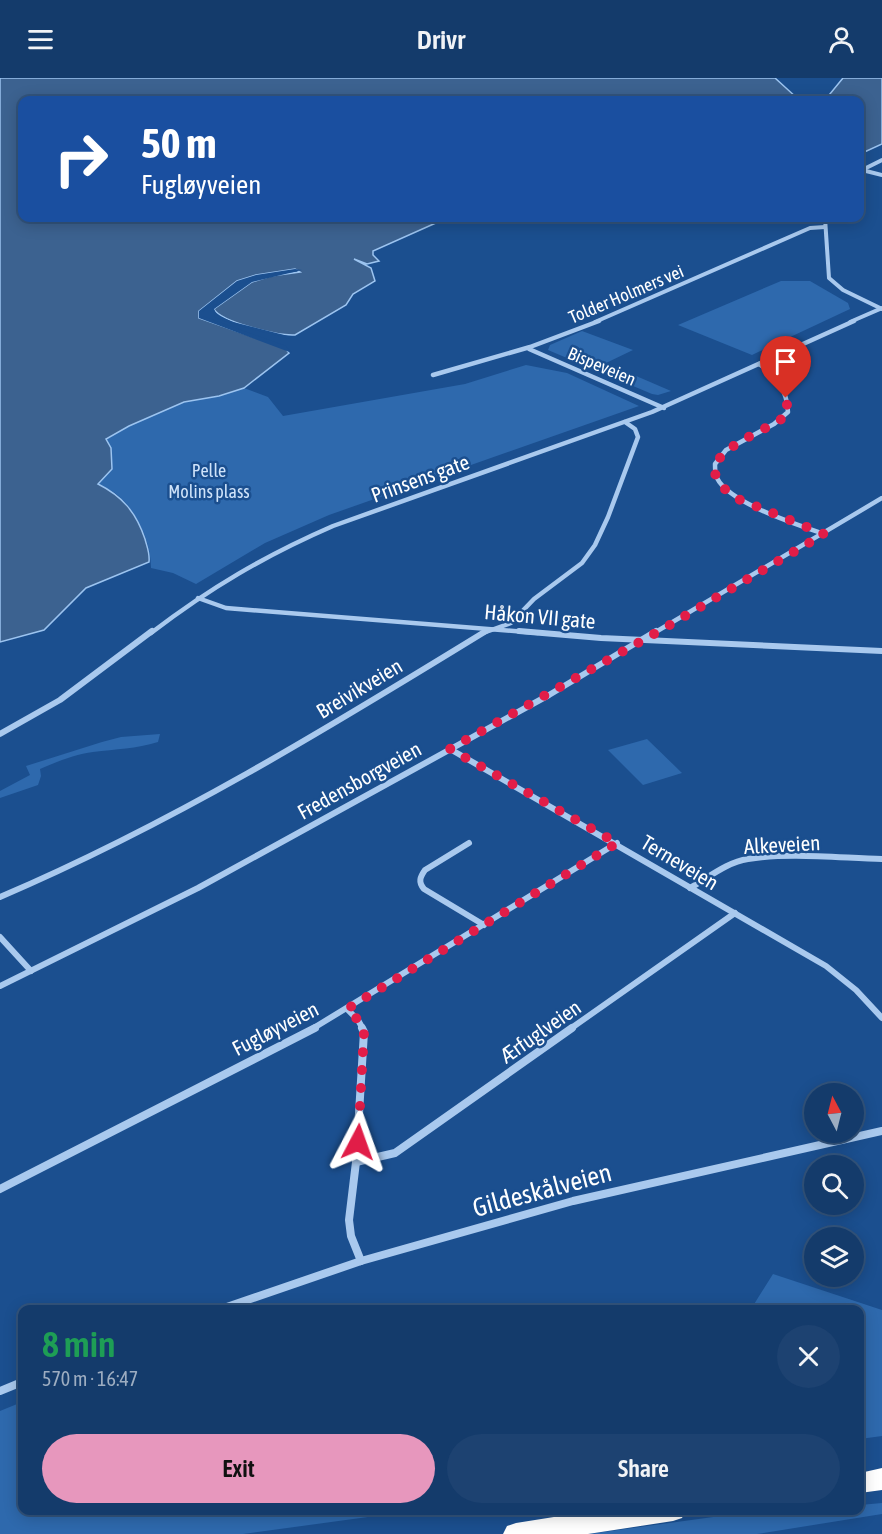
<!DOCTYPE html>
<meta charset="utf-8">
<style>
body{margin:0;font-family:"Asap Condensed",sans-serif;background:#1d4271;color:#f1f3f6;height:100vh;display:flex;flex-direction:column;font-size:22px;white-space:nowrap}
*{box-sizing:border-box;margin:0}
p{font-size:20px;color:#9dadc1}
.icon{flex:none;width:33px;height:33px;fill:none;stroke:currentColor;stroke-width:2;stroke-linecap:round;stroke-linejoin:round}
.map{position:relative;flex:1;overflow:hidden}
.sheet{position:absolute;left:18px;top:1227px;width:846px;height:210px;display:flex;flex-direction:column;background:#143b6b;border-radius:12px;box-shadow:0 3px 15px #0003,0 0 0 2px #33557e}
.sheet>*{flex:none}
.hud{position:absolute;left:18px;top:18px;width:846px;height:126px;border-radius:12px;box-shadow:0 3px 15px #0003,0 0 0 2px #33557e;background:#1a4fa0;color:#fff;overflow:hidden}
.needle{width:39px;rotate:353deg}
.buttons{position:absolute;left:804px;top:1005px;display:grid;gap:12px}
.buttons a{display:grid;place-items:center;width:60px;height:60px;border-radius:50%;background:#143b6b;box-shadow:0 3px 15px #0003,0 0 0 2px #33557e;font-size:30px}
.pin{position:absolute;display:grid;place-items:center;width:51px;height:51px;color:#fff;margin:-62px -26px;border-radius:50% 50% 50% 0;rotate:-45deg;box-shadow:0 0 6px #0007}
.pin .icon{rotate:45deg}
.me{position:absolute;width:66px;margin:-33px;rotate:4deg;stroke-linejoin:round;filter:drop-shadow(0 0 4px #0008)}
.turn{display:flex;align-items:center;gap:21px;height:126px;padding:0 24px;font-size:27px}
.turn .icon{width:78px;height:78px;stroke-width:2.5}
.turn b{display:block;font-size:42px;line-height:51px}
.round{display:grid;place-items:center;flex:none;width:63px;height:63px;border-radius:32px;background:#1d4271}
.summary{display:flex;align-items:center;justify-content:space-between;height:102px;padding:0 24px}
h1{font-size:36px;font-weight:600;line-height:45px;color:#1e9e55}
.cta{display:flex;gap:12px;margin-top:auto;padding:12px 24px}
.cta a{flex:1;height:69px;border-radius:36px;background:#e797bd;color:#111;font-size:24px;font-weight:600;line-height:69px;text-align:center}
.cta a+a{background:#1d4271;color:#f1f3f6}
header{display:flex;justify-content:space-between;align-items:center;height:78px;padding:0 24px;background:#143b6b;font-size:27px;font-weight:600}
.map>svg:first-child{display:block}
.green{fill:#2e69ad}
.water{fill:#3c6290;stroke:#9cc4f0;stroke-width:1.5}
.pier{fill:#1b4f8f}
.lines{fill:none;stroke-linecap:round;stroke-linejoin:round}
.street-far3{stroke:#a9c9ee;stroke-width:4}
.street-far2{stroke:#a9c9ee;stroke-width:4.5}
.street-far1{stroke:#a9c9ee;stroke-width:6}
.street{stroke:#a9c9ee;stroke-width:8}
.highway{fill:#fff;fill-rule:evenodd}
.route{stroke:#e11d48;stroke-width:10;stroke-dasharray:0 18}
.labels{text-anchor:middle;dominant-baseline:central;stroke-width:5;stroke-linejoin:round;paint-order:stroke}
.far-street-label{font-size:18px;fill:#fff;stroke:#1b4f8f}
.far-park-label{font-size:18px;fill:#cfe3fa;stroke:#1b4f8f}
.street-label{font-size:21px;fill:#fff;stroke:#1b4f8f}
.near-street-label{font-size:26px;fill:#fff;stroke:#1b4f8f}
</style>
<header><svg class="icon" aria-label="menu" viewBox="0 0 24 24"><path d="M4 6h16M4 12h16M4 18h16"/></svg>Drivr<svg class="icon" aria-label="person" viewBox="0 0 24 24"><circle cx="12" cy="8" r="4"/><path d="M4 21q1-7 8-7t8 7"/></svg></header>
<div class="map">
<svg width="882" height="1456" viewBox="0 0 882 1456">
<rect width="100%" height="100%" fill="#1b4f8f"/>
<!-- green -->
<g class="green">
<path d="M781 203H810L848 225 850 231 752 277 678 247Z"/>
<path d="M582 253 633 272 606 285 671 313 658 317 652 316 548 272 550 267Z"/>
<path d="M526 287 567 295 639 328 329 437 265 465 196 506 173 495 151 490C151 463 136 431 115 415 109 411 103 410 98 406L112 391 106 361 129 348 184 324 219 318 244 310 268 319 283 338 465 306Z"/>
<path d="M160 656 158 664C136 671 116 671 93 674 76 676 56 684 40 691L41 698 38 707 0 720V713L30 697 26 688 102 664 121 659Z"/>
<path d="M647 661 682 695 643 707 608 672Z"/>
<path d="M773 1196 882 1232V1358L860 1361V1232L751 1231Z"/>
<path d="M22 1324V1432L412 1433 243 1456H0V1333Z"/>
<path d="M882 1425V1436L757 1456H589L757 1433 860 1432V1427Z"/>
</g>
<!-- water -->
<g class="water">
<path d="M0 0H775L797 20V22H22V140H447L373 173V177L379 183 367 186 354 181 371 190 375 203 353 216 346 227 295 257C279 258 221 244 214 231L252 204 271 198 300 194 295 191 256 197 237 203 199 233V240L285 270 289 275 244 310 219 318 184 324 129 348 106 361 111 370 112 391 98 406C122 418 136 434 145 461 147 469 150 475 149 484L86 510 44 552 0 564Z"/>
<path d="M843 0H882V66L860 76V22H825Z"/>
</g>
<!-- pier -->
<path class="pier" d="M295 191 302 192 252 204 214 231 217 237 233 244 292 259 290 261 232 246 215 239 212 229 250 202 238 206 202 234V238L211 241 286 268 292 275 199 240V233L237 203 256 197Z"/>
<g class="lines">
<!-- street-far3 -->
<g class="street-far3">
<path d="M862 92 882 97"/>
<path d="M860 93 882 82"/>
<path d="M825 140 829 200 843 212 882 231"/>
<path d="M595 244 810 150 825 149"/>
<path d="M850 244 882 230"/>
</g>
<!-- street-far2 -->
<g class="street-far2">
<path d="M529 271 664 330"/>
<path d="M759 286C777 297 787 313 788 334L774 346 726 372 715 386C715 390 715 397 717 400 729 425 798 447 824 456"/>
<path d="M433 297 530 269 599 243"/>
<path d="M198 520 226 530 538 555"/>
<path d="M151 555C210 510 264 478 333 448L652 334 854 243"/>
<path d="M483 555 511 545 534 521 582 485 595 467 608 439 638 359 635 351 625 344"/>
<path d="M654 555 882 420"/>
</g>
<!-- street-far1 -->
<g class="street-far1">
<path d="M519 553 601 560 882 573"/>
<path d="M0 656 60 622 152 553"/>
<path d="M450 671 826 888 856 912 882 940"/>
<path d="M469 765 425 792C420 799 418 804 424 811L484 847"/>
<path d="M690 810C708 800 727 784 748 781 788 774 841 780 882 781"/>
<path d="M0 819C171 746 328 650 486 553"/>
<path d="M0 859 31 893"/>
<path d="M0 908 198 810 549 617 656 553"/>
<path d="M347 931 358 942 363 951"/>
<path d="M312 951 617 765"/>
<path d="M570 951 735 835"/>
</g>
<!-- street -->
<g class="street">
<path d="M356 1084 395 1075 572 950"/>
<path d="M0 1111 315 950"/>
<path d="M361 1183 351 1158 349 1142 356 1084 364 954 362 950"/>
<path d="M218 1232 361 1183 573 1123 882 1053"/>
<path d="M0 1313 22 1304"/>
</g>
<!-- highway -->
<g class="highway">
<path d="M882 1390V1412L860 1415V1395Z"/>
<path d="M598 1432H686L682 1440 673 1443 588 1456H503L507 1448 516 1445Z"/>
</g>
</g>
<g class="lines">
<!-- route -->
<path class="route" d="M358 1064 364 954 358 942 347 931 617 765 450 671 668 548 824 456 738 421C677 382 753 360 783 340L788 334 786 320"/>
</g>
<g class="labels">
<!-- far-street labels -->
<g class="far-street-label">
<text transform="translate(626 216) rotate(-23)">Tolder Holmers vei</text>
<text transform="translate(602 288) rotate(23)">Bispeveien</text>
</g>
<!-- far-park labels -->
<g class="far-park-label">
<text x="209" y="392">Pelle<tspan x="209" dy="21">Molins plass</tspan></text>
</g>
<!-- street labels -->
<g class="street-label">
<text transform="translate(420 400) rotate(-20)">Prinsens gate</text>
<text transform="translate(540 538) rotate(5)">Håkon VII gate</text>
<text transform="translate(359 610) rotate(-31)">Breivikveien</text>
<text transform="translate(359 702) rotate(-29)">Fredensborgveien</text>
<text transform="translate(782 766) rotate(-3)">Alkeveien</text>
<text transform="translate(680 784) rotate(31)">Terneveien</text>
<text transform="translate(275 950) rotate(-27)">Fugløyveien</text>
<text transform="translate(540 953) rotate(-35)">Ærfuglveien</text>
</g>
<!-- near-street labels -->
<g class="near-street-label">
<text transform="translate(542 1112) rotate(-15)">Gildeskålveien</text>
</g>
</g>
</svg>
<div class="buttons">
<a><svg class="needle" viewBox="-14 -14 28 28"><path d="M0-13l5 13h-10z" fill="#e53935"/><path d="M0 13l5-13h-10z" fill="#9dadc1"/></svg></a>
<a><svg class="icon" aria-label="search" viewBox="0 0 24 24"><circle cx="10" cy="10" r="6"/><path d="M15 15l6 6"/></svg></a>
<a><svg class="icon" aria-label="layers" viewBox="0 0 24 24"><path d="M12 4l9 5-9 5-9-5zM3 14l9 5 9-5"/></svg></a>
</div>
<div class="pin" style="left:786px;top:320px;background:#d93025"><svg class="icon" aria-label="arrive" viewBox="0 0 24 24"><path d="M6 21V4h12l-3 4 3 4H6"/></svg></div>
<svg class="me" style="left:358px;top:1064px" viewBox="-20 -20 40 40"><path d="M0-17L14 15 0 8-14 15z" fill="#e11d48" stroke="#fff" stroke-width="4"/></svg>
<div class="hud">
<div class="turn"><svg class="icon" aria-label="right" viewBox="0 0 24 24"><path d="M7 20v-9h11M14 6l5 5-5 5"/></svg><div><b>50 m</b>Fugløyveien</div></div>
</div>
<section class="sheet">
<div class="summary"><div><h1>8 min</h1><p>570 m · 16:47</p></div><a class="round"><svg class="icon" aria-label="close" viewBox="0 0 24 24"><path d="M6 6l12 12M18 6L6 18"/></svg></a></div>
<div class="cta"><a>Exit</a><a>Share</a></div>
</section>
</div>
